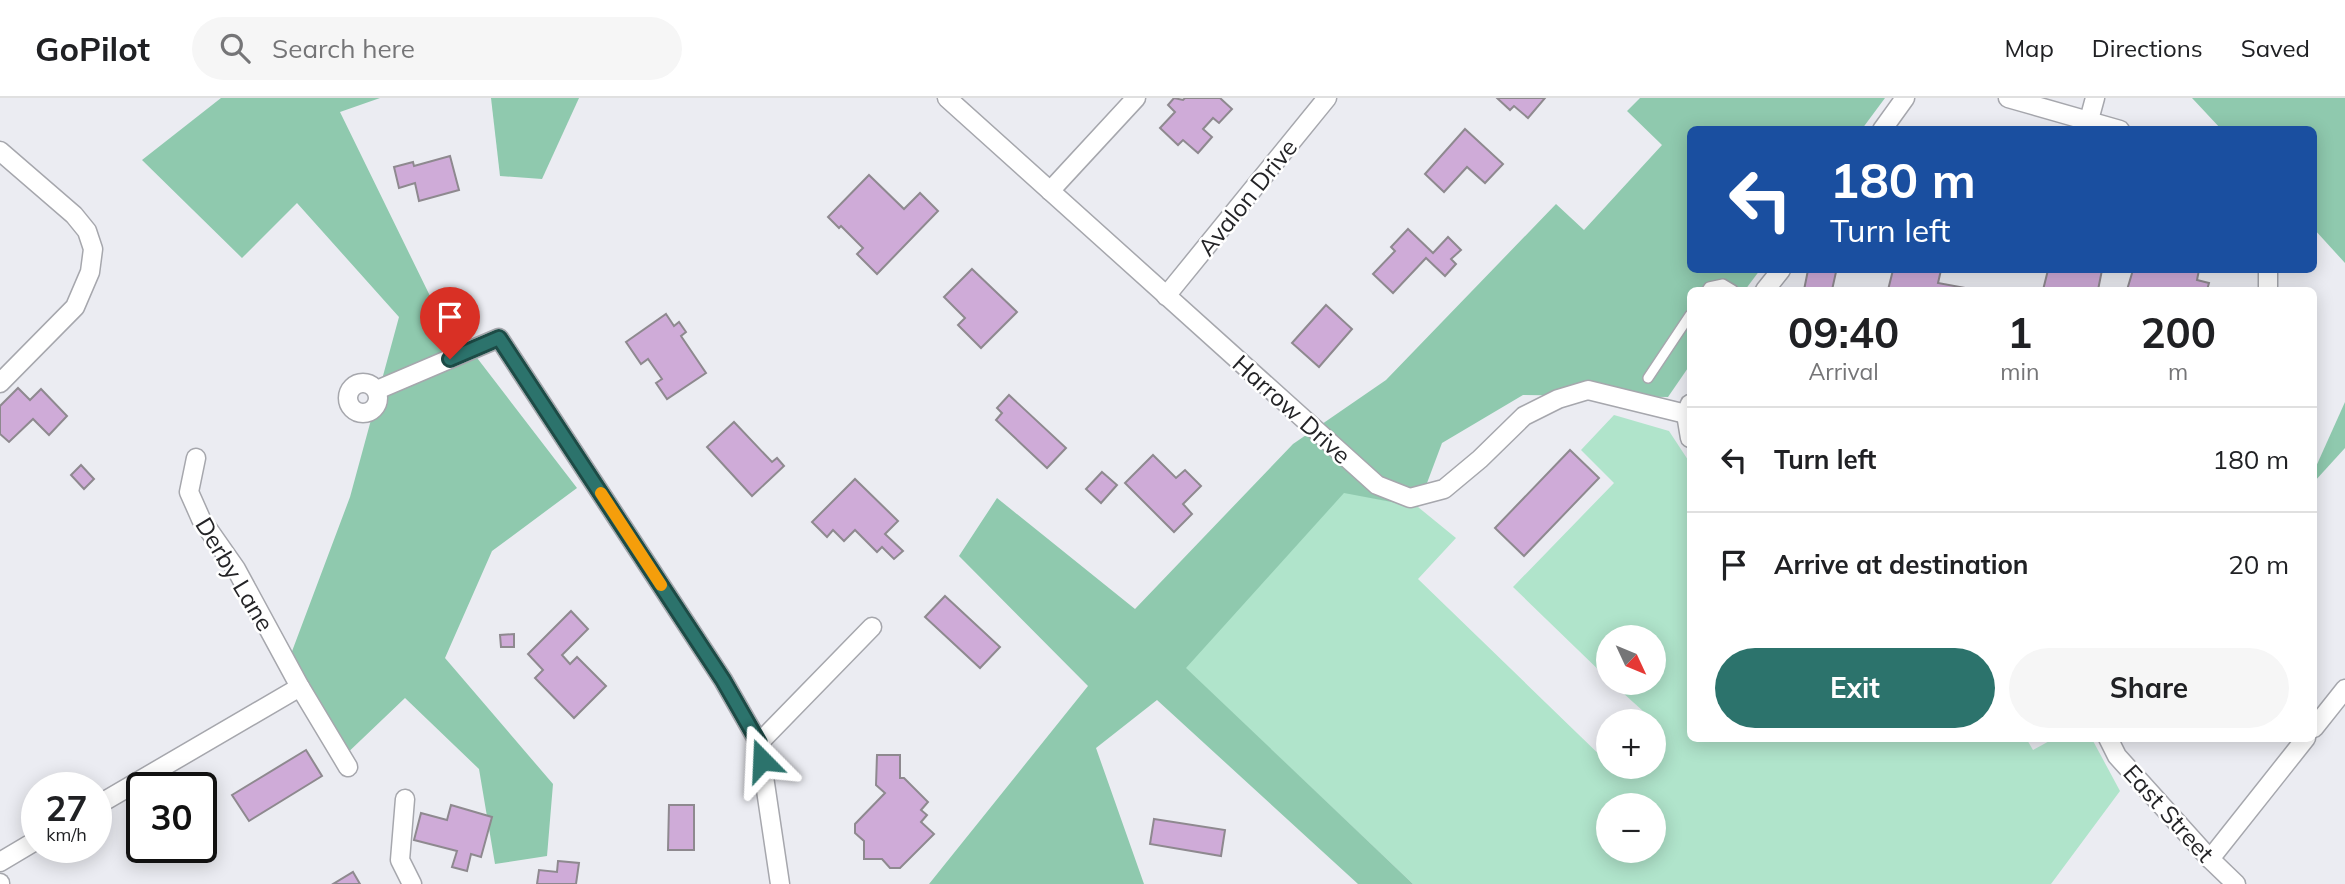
<!DOCTYPE html>
<meta charset="utf-8">
<style>
body{margin:0;font-family:Mulish,sans-serif;background:#f6f6f6;color:#202124;height:100vh;display:flex;flex-direction:column;font-size:26px;white-space:nowrap}
*{box-sizing:border-box;margin:0}
p{font-size:23px;color:#757577}
.icon{flex:none;width:38px;height:38px;fill:none;stroke:currentColor;stroke-width:2;stroke-linecap:round;stroke-linejoin:round}
.map{position:relative;flex:1;overflow:hidden}
.panel{position:absolute;left:1687px;top:189px;width:630px;height:455px;display:flex;flex-direction:column;background:#fff;border-radius:10px;box-shadow:0 4px 18px #0003}
.panel>*{flex:none}
.hud{position:absolute;left:1687px;top:28px;width:630px;height:147px;border-radius:10px;box-shadow:0 4px 18px #0003;background:#1a4fa0;color:#fff;overflow:hidden}
.needle{width:46px;rotate:134deg}
.tools{position:absolute;left:1596px;top:527px;display:grid;gap:14px}
.tools a{display:grid;place-items:center;width:70px;height:70px;border-radius:50%;background:#fff;box-shadow:0 4px 18px #0003;font-size:35px}
.speed{position:absolute;left:21px;top:674px;display:flex;gap:14px;font-size:35px;font-weight:700;text-align:center}
.speed>*{display:grid;place-content:center;width:91px;height:91px;border-radius:50%;background:#fff;box-shadow:0 4px 18px #0003;line-height:1}
.speed small{font-size:18px;font-weight:400}
.speed .limit{border:4px solid #111;border-radius:10px;background:#fff;color:#111}
.pin{position:absolute;display:grid;place-items:center;width:60px;height:60px;color:#fff;margin:-72px -30px;border-radius:50% 50% 50% 0;rotate:-45deg;box-shadow:0 0 7px #0007}
.pin .icon{rotate:45deg}
.me{position:absolute;width:77px;margin:-38px;rotate:339deg;stroke-linejoin:round;filter:drop-shadow(0 0 5px #0008)}
.turn{display:flex;align-items:center;gap:24px;height:147px;padding:0 28px;font-size:32px}
.turn .icon{width:91px;height:91px;stroke-width:2.5}
.turn b{display:block;font-size:49px;line-height:60px}
.eta{display:flex;justify-content:space-evenly;align-items:center;height:119px;text-align:center}
.eta b{font-size:42px;font-weight:700;line-height:49px}
.action{display:flex;gap:14px;margin-top:auto;padding:14px 28px}
.action a{flex:1;height:80px;border-radius:42px;background:#2c736c;color:#fff;font-size:28px;font-weight:700;line-height:80px;text-align:center}
.action a+a{background:#f6f6f6;color:#202124}
ul{padding:0;list-style:none}
li{display:flex;align-items:center;gap:21px;height:105px;padding:0 28px;border-top:2px solid #e0e0e0}
li div{flex:1}
li b{display:block;font-size:26px}
li em{font-style:normal}
header{display:flex;align-items:center;gap:42px;box-sizing:border-box;height:98px;padding:0 35px;background:#fff;border-bottom:2px solid #e0e0e0}
header strong{font-size:33px}
nav{display:flex;gap:38px;margin-inline-start:auto;font-size:24px}
.search{width:490px;height:63px;background:#f6f6f6;display:flex;align-items:center;gap:18px;box-sizing:border-box;padding:0 24px;border-radius:38px;color:#757577;font-size:26px}
.map>svg:first-child{display:block}
.green{fill:#b0e4cb;fill-rule:evenodd}
.forest{fill:#8fc9ae}
.building{fill:#cfabd8;stroke:#8e898f;stroke-width:2}
.lines{fill:none;stroke-linecap:round;stroke-linejoin:round}
.lane-casing{stroke:#a6a7ad;stroke-width:12}
.street-casing{stroke:#a6a7ad;stroke-width:21}
.lane{stroke:#fff;stroke-width:9}
.street{stroke:#fff;stroke-width:18}
.route-casing{stroke:#1d4b46;stroke-width:18}
.route{stroke:#2c736c;stroke-width:12}
.slow{stroke:#f59e0b;stroke-width:12}
.labels{text-anchor:middle;dominant-baseline:central;stroke-width:5;stroke-linejoin:round;paint-order:stroke}
.street-label{font-size:24px;fill:#242427;stroke:#fff}
</style>
<header>
<strong>GoPilot</strong>
<div class="search"><svg class="icon" aria-label="search" viewBox="0 0 24 24"><circle cx="10" cy="10" r="6"/><path d="M15 15l6 6"/></svg>Search here</div>
<nav><a>Map</a><a>Directions</a><a>Saved</a></nav>
</header>
<div class="map">
<svg width="2345" height="786" viewBox="0 0 2345 786">
<rect width="100%" height="100%" fill="#ebecf2"/>
<!-- green -->
<path class="green" d="M1614 317 1669 333 1690 365V640H2026L2033 652 2053 641H2092L2120 693 2051 786H1413L1185 570 1344 394 1418 409 1456 440 1418 481 1608 665V668H1654V623L1612 585 1654 584V539H1608V581L1513 489 1614 385 1581 352ZM1608 707H1654V752H1608Z"/>
<!-- forest -->
<g class="forest">
<path d="M221 0H380L340 14 431 200 577 390 492 453 445 560 553 686 547 758 495 766 479 671 405 600 340 662 285 572 350 399 399 219 297 105 242 160 142 62Z"/>
<path d="M491 0H579L542 81 500 78Z"/>
<path d="M1640 0H1885L1862 31 1690 32V172H1760L1745 192H1690V267L1668 299 1523 297 1442 345 1418 409 1344 395 1186 570 1413 786H1358L1157 602 1096 650 1144 786H929L1088 588 959 458 997 400 1135 511 1293 346 1386 282 1556 106 1584 132 1662 47 1627 13Z"/>
<path d="M2192 0H2345V165L2314 131V32L2221 31Z"/>
<path d="M2345 304V350L2314 384V373Z"/>
</g>
<!-- building -->
<g class="building">
<path d="M1174 0 1183 2 1185 0H1220L1232 11 1219 25 1213 20 1203 31 1212 39 1198 55 1183 42 1178 47 1160 30 1175 14 1168 7Z"/>
<path d="M1497 0H1545L1528 20 1514 8 1510 12Z"/>
<path d="M1465 31 1503 66 1485 85 1467 69 1444 94 1425 76Z"/>
<path d="M450 58 459 92 419 103 415 85 399 90 394 69 413 64 414 68Z"/>
<path d="M869 77 904 111 920 95 938 113 877 176 857 156 863 150 841 128 839 130 828 119Z"/>
<path d="M1408 131 1433 155 1448 139 1461 152 1451 161 1456 166 1445 178 1426 160 1393 195 1373 176 1395 153 1391 149Z"/>
<path d="M972 171 1017 214 981 250 958 227 965 220 944 199Z"/>
<path d="M1808 172 1836 174 1832 192H1804Z"/>
<path d="M1893 172H1941L1938 185 1976 192H1888Z"/>
<path d="M2048 172H2102L2098 192H2043Z"/>
<path d="M2133 172H2199L2197 182 2209 185 2207 192H2127Z"/>
<path d="M1326 207 1352 231 1319 269 1292 245Z"/>
<path d="M666 216 674 228 679 224 686 234 681 238 706 275 667 301 656 285 662 281 648 261 641 266 626 244Z"/>
<path d="M18 290 30 302 41 291 67 318 49 337 33 321 9 344 0 336V308Z"/>
<path d="M1009 297 1066 350 1047 370 996 322 1002 315 997 310Z"/>
<path d="M734 324 772 364 777 360 784 368 752 398 707 349Z"/>
<path d="M1570 352 1599 380 1524 458 1495 430Z"/>
<path d="M1153 357 1176 380 1185 372 1201 388 1183 406 1192 416 1174 434 1125 385Z"/>
<path d="M81 367 94 381 84 391 71 377Z"/>
<path d="M1102 374 1117 387 1101 405 1086 391Z"/>
<path d="M855 381 898 423 885 436 903 453 894 461 882 449 877 454 855 432 844 443 833 432 827 439 812 424Z"/>
<path d="M945 498 1000 549 980 570 925 519Z"/>
<path d="M571 513 588 531 562 557 570 566 577 559 606 588 574 620 535 580 543 572 528 556Z"/>
<path d="M514 536V549H501L500 537Z"/>
<path d="M306 652 322 678 249 723 232 697Z"/>
<path d="M877 657H900V680H904L928 704 921 712 927 717 921 724 934 736 900 770H890L882 761H864V743L855 735V726L885 695 876 687Z"/>
<path d="M451 707 492 719 481 759 471 756 467 773 452 769 457 753 414 742 421 715 447 722Z"/>
<path d="M669 707H694V752H668Z"/>
<path d="M1154 721 1225 732 1221 758 1150 746Z"/>
<path d="M558 763 579 765 576 786H537L539 772 557 774Z"/>
<path d="M353 774 360 786H333Z"/>
</g>
<g class="lines">
<defs>
<g id="lane">
<path d="M1707 192 1709 189 1723 186 1733 192"/>
<path d="M1648 280 1690 217"/>
</g>
<g id="street">
<path d="M947 0 1377 387 1410 400 1444 391 1480 361 1524 318 1558 301 1588 292 1686 316"/>
<path d="M2008 0 2120 32"/>
<path d="M2089 22 2095 0"/>
<path d="M1882 32 1905 0"/>
<path d="M0 53 74 117 87 133 93 151 90 174 75 209 0 285"/>
<path d="M1050 93 1136 0"/>
<path d="M2268 172V192"/>
<path d="M1765 192 1781 172"/>
<path d="M1166 198 1327 0"/>
<circle cx="363" cy="300" r="15"/>
<path d="M377 292 499 240 723 582 759 645"/>
<path d="M1690 306 1686 316 1690 340"/>
<path d="M196 360 189 394 201 421 236 471 300 589 348 669"/>
<path d="M2314 630 2345 591"/>
<path d="M2108 640 2117 658 2210 761 2236 786"/>
<path d="M405 701 400 762 412 786"/>
<path d="M96 708 300 589"/>
<path d="M2210 761 2306 640"/>
<path d="M0 764 37 742"/>
<path d="M0 785V786"/>
<path d="M780 786 759 645 872 529"/>
</g>
</defs>
<!-- lane casing -->
<use href="#lane" class="lane-casing"/>
<!-- street casing -->
<use href="#street" class="street-casing"/>
<!-- lane -->
<use href="#lane" class="lane"/>
<!-- street -->
<use href="#street" class="street"/>
</g>
<g class="lines">
<defs>
<path id="route" d="M450 261 499 240 723 582 759 645 762 662"/>
</defs>
<!-- route casing -->
<use href="#route" class="route-casing"/>
<!-- route -->
<use href="#route" class="route"/>
<!-- slow -->
<path class="slow" d="M601 395 661 487"/>
</g>
<g class="labels">
<!-- street labels -->
<g class="street-label">
<text transform="translate(1247 99) rotate(-51)">Avalon Drive</text>
<text transform="translate(1292 311) rotate(42)">Harrow Drive</text>
<text transform="translate(235 476) rotate(59)">Derby Lane</text>
<text transform="translate(2169 715) rotate(48)">East Street</text>
</g>
</g>
</svg>
<div class="tools">
<a><svg class="needle" viewBox="-14 -14 28 28"><path d="M0-13l5 13h-10z" fill="#e53935"/><path d="M0 13l5-13h-10z" fill="#757577"/></svg></a>
<a>+</a>
<a>−</a>
</div>
<div class="speed"><div>27<small>km/h</small></div><div class="limit">30</div></div>
<div class="pin" style="left:450px;top:261px;background:#d93025"><svg class="icon" aria-label="arrive" viewBox="0 0 24 24"><path d="M6 21V4h12l-3 4 3 4H6"/></svg></div>
<svg class="me" style="left:762px;top:662px" viewBox="-20 -20 40 40"><path d="M0-17L14 15 0 8-14 15z" fill="#2c736c" stroke="#fff" stroke-width="4"/></svg>
<div class="hud">
<div class="turn"><svg class="icon" aria-label="left" viewBox="0 0 24 24"><path d="M17 20v-9H6M10 6l-5 5 5 5"/></svg><div><b>180 m</b>Turn left</div></div>
</div>
<section class="panel">
<div class="eta">
<div><b>09:40</b><p>Arrival</p></div>
<div><b>1</b><p>min</p></div>
<div><b>200</b><p>m</p></div>
</div>
<ul>
<li><svg class="icon" aria-label="left" viewBox="0 0 24 24"><path d="M17 20v-9H6M10 6l-5 5 5 5"/></svg><div><b>Turn left</b></div><em>180 m</em></li>
<li><svg class="icon" aria-label="arrive" viewBox="0 0 24 24"><path d="M6 21V4h12l-3 4 3 4H6"/></svg><div><b>Arrive at destination</b></div><em>20 m</em></li>
</ul>
<div class="action"><a>Exit</a><a>Share</a></div>
</section>
</div>
